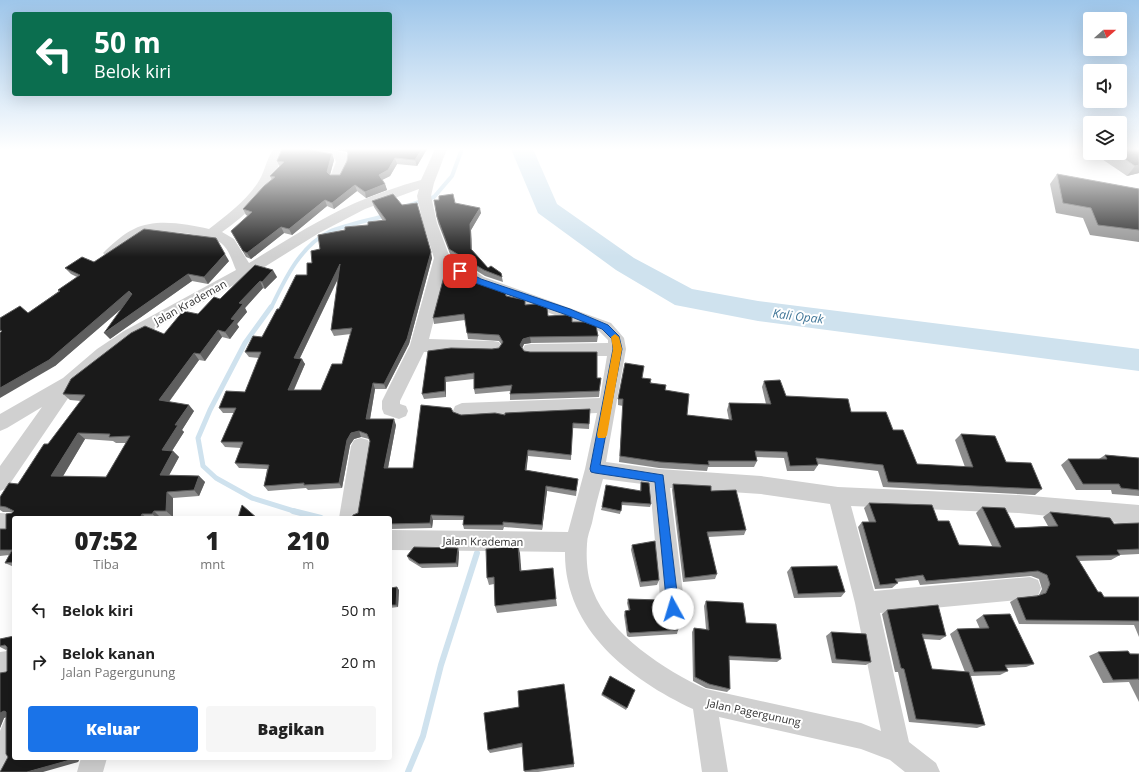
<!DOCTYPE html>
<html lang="id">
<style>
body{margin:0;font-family:"Open Sans",sans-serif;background:#f6f6f6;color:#222;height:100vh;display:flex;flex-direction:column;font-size:15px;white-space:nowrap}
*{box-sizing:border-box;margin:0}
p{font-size:13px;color:#767676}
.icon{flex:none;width:22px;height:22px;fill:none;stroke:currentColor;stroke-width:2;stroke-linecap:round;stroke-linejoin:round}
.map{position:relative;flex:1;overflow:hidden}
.details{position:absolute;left:12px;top:516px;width:380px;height:244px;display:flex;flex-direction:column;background:#fff;border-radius:4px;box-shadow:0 4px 16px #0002}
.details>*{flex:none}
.guide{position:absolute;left:12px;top:12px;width:380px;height:84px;border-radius:4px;box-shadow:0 4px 16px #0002;background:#0b6e4f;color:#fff;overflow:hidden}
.needle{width:26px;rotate:69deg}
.fabs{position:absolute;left:1083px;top:12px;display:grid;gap:8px}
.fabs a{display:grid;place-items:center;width:44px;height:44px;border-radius:4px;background:#fff;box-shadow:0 4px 16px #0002;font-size:20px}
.pin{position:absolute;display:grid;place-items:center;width:34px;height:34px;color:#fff;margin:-17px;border-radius:8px;box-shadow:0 2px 6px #0006}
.me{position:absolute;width:44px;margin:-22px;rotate:354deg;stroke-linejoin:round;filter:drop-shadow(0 0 3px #0008)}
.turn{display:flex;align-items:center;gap:14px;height:84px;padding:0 16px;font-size:18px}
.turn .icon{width:52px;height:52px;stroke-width:2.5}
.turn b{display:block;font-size:28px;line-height:34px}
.eta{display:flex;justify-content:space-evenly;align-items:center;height:68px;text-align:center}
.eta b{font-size:24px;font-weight:800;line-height:28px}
.action{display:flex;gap:8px;margin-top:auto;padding:8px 16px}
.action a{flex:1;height:46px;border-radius:4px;background:#1a73e8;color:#fff;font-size:16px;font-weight:800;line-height:46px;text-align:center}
.action a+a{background:#f6f6f6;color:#222}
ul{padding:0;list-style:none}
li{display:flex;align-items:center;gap:12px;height:52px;padding:0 16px}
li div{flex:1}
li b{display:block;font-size:15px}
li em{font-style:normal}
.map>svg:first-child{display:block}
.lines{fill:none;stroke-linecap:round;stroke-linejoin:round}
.stream-far2{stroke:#cfe2ee;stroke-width:4}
.stream-far1{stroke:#cfe2ee;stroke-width:5}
.stream{stroke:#cfe2ee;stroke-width:6}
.river{fill:#cfe2ee;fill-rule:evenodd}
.street{fill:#d0d0d0;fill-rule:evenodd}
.wall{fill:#8c8c8c;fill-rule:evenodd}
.shaded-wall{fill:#5f5f5f}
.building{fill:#1a1a1a;stroke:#5f5f5f;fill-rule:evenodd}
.route{fill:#1a73e8;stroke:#114b97}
.slow{fill:#f59e0b}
.labels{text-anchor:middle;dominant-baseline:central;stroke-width:4;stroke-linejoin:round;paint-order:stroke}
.street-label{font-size:11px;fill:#333;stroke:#fff}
.water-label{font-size:12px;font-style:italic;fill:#3f7597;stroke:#fff}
</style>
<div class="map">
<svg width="1139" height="772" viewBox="0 0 1139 772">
<rect width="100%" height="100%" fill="#fff"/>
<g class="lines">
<!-- stream-far2 -->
<g class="stream-far2">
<path d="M407 206 434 197 452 176 462 149"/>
<path d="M271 308C284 281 300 246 329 232 344 225 371 220 388 215"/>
</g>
<!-- stream-far1 -->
<path class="stream-far1" d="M271 307 245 343 210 410 198 438 203 466 216 478 252 498 297 512"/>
<!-- stream -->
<g class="stream">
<path d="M293 511 321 518"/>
<path d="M408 772 423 736 441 665 477 553"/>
</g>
<!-- river -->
<path class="river" d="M511 149H533L557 204 634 258 692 289 758 301 1139 349V371L758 321 675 305 616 270 538 213Z"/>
<!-- street -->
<g class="street">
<path d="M274 149H292L290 152 283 154C279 163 277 172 272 181 260 202 242 218 222 232L234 239 249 263C283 242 318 220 355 203 376 194 399 186 421 180L435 149H447L434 183 431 196 437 223 449 255 484 277 611 323 624 338 626 349 606 462 659 469 761 476 838 487 1019 495 1139 505V525L1019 513 851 506 874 591 1030 577 1038 580 1041 588 1038 596 1030 599 880 613 909 742 936 763 940 772H905L890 760 861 749 719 717 728 772H702L693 709C629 679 564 629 565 552L390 550V530L568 532 585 469 597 413 462 419 455 416 453 411 455 406 462 403 600 398 607 356H531L525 355 522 350 525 345 531 344 608 343V340L599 331 472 285 447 268 429 339 493 341 499 342 502 347 499 352 493 353 424 352 400 401V404L406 406 408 411 406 416 399 419 384 414 382 409V401L410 345 434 258 423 223 417 196 419 189 365 209 319 233 250 276 136 339 109 359 77 385 7 488 0 491V466L42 407 7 428 0 431V414L63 378 97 349 124 331 236 270C232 261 229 249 221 243 207 234 160 228 145 235 132 241 120 260 106 256L103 253 106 250C115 242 123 234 134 229 156 218 186 224 209 229 227 215 248 200 260 179 265 170 267 157 274 149ZM603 479 650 485 661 609 665 617 673 621 681 617 685 609 670 488 761 494 830 504 855 603 881 731 861 723 706 689C666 671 609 634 593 591 587 576 586 559 587 544 587 537 590 530 592 523 595 508 599 493 603 479Z"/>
<path d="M298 149H324L346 153C351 161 347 173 342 180H332L330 177 336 162 335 159 300 152Z"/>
<path d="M361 438 368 440 371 446 359 518H339L351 446 354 440Z"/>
<path d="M0 513 14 514 21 517 14 518V534L0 533Z"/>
<path d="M14 650V674L0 676V652Z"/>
<path d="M14 715V758H16L10 772H0V731L5 719Z"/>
<path d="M81 758H107L103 772H77Z"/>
</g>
</g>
<!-- wall -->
<g class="wall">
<path d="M331 149H427L417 166 397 164 390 176 382 180 385 184 387 190 366 198 357 191 334 209 327 206 292 235 284 233 251 259 246 257 231 231 248 216 246 215 243 209 272 180 270 176 280 167 277 161 332 154 334 160 330 175H340L347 161 348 154 347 152Z"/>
<path d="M1084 149H1090V153H1120L1139 149V173L1127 176 1099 157 1096 158Z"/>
<path d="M1057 174 1139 189V242L1090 235 1083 218 1056 213 1050 184Z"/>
<path d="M434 200 455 203 481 213 471 230 472 250 488 268 501 273 503 282 485 276 450 254 438 223Z"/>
<path d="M372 201 432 258 409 344 386 389H375L370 419 396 425 388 468H413L453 412 461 415H505L590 409 589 429 572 428 571 460 528 456 526 470 578 479 576 496 547 491 542 530 504 527 503 530 464 529 463 525V520H433L432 528 390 529V518L358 513 370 441 369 439 361 437 354 439 350 445 342 488 308 490 306 488 268 491 264 486 267 469 239 468 235 463 241 448 225 447 221 442 234 413H223L219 408 245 392 259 358 249 357 245 352 262 337 279 309 307 275 312 263 320 249 368 225 383 221 374 207ZM338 279 331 330 334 336 351 334 342 364 321 390H294L305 364 300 358Z"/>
<path d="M229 261 208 284 192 281 110 339 121 309 55 366 0 331V318L28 313 59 291 58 290 77 277 71 274 65 268 94 262Z"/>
<path d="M255 265 277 277 265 289 263 288 245 308 247 312 237 324 239 327 230 339 222 337 205 361 199 360 169 402 194 411 182 430 184 432 172 451H173L179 457 169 475 199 476 205 482 199 496 173 498V517H160V518H14V567L5 563 9 555 0 556V529H6L12 512H3L0 510V497L18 484 81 401 70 400 63 394 164 334 198 314 220 299ZM85 439 113 441 116 443H126L106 477 63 476Z"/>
<path d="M471 281 526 305 548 316 572 322 598 336 597 342 531 343 524 344 522 348 524 351 597 378H601L599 397 510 400V394L511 391 475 394 474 389V379L446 382V397L424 399 422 394 428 351 492 349 499 348 501 344 499 341 468 339 465 320 434 324 433 318Z"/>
<path d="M643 378 665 390 687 415 729 420 727 410 729 403 766 404 762 387 764 381 786 396 851 412 893 430 917 464 965 467 955 440 961 434 1006 462 1042 489 1035 495 883 487 878 471 818 464V465L814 471H787L784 458 756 457 757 461 754 467H708L707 471 659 468 619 462 623 406 618 405V399Z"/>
<path d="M1105 455 1139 458V496L1112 494 1111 490H1076L1061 465 1068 459H1099Z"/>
<path d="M641 482 651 504 650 507 622 505 620 514 601 510 602 507 640 491Z"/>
<path d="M673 484 711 491 746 530 744 535 708 537 717 574 715 579 683 582 672 490Z"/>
<path d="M869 503 938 521 959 545 992 546 976 513 982 507 1015 528 1048 526 1043 517 1050 512 1114 524 1139 523V554L1119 555H1120L1111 560 1079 561 1098 592 1104 597H1139V637L1134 625 1019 624 1010 602 1017 598 1039 595 1042 589 1039 579 1031 576 920 585 918 580 897 582 898 583 892 588 875 589 858 527 862 522H869L864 508Z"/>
<path d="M632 545 659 580 657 585 640 587 631 550Z"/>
<path d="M518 546 521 571 556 599 557 606 497 613 495 606 494 584 489 585 487 578Z"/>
<path d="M459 552 458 567 422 568 409 560 407 556Z"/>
<path d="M791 567 845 592 841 597 794 598 787 572Z"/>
<path d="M390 588 399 590 398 607 390 608Z"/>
<path d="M628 599 665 613 678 630 677 634 629 637 627 636 624 615 625 611H629L627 603Z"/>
<path d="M706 601 746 623 781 659 777 662 729 660 730 689 727 692 706 688 693 681 692 632 694 628 706 629 704 606Z"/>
<path d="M887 610 946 636 940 640 923 639 932 669 965 672 950 634 957 629H980L976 620 983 615 1034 664 1026 667 1006 668 1008 671 1000 675 971 676 985 725 977 728 909 722 898 672H895L882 614Z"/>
<path d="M831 632 871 662 866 665 832 663 826 636Z"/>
<path d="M14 636V758H80L78 762 0 772 8 757 6 717 4 718 0 728V673L6 672 7 671V649L6 650 0 647V639Z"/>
<path d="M1098 652 1139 654V702L1129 682 1103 683 1089 656Z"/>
<path d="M635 690 626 710 601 695 602 694Z"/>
<path d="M484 713 574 764V767L538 772H525L522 747 490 753 488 750Z"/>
</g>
<!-- shaded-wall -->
<g class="shaded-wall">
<path d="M422 149H427L417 166 415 160Z"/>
<path d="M1100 153H1102L1099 157 1096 158Z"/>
<path d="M332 154 334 160 329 178 327 172Z"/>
<path d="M395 158 397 164 390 176 380 181 379 175Z"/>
<path d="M1139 165V173L1127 176 1135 166Z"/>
<path d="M385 184 387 190 366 198 365 192Z"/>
<path d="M355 185 357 191 334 209 332 203Z"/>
<path d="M325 200 327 206 292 235 289 229Z"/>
<path d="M480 208 481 213 471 230 472 255 470 224Z"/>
<path d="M281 227 284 233 251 259 247 253Z"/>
<path d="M431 252 432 258 409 344 386 389 384 384Z"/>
<path d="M225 254 229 261 208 284 204 277Z"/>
<path d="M340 264 342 270 297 364 294 358Z"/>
<path d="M273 270 277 277 265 289 262 282Z"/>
<path d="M188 274 192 281 110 339 104 333Z"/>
<path d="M260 281 263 288 245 308 247 312 237 324 239 327 230 339 225 332 231 319 239 303Z"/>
<path d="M129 291 134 298 55 366 0 398V388Z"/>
<path d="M218 330 222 337 205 361 200 354Z"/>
<path d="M530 337 531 343 524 344 521 351 520 345 523 339Z"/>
<path d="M194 353 199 360 165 407 159 400Z"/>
<path d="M302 359 305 364 291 396 288 390Z"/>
<path d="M445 377 446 382V397L445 391Z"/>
<path d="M373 383 375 389 369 425 366 419Z"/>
<path d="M189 405 194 411 182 430 184 432 168 457 162 450 175 425Z"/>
<path d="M394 419 396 425 387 473 384 468Z"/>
<path d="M359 431 361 437 354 439 350 445 342 488 339 483 347 440 351 433Z"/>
<path d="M78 433 85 439 59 483 51 476Z"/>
<path d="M528 450V456L526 475 525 470Z"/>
<path d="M173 451 179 457 166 481 160 475Z"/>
<path d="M199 476 205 482 199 496 194 490Z"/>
<path d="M546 486 547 491 542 530V525Z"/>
<path d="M167 492 173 498V517L166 511Z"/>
<path d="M154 511 160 517V518H157L152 514Z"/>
<path d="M142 514 147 518H140Z"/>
<path d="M431 515 433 520 432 528 430 523Z"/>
<path d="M518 546 520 553 522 579 520 571Z"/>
<path d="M458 548 459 552 458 567 456 563Z"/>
<path d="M397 587 399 590 398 607 396 605Z"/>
<path d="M4 711 13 714 4 718 0 728V713Z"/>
<path d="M71 758H80L78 762 43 772H27Z"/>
</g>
<!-- building -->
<g class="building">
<path d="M282 149H305L332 154 327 172 330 175H340L347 161 348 153 346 149H422L415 160 395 158 388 170 379 175 385 184 365 192 355 185 332 203 325 200 289 229 281 227 247 253 243 251 231 231 252 212 243 209 264 186 275 177 270 176 284 162 277 161Z"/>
<path d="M1120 149H1139V165L1135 166 1116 153H1120Z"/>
<path d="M1057 174 1139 189V230L1098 225 1091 208 1063 203Z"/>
<path d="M393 194 402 205 417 203 431 252 407 339 384 384 373 383 366 419H394L384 468H413L421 405 451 408 453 412 461 415 495 413 505 415V413L590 409 589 424 573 423 571 455 528 450 525 470 578 479 576 491 546 486 542 525 503 522V525H463L464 516 431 515 430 523 390 524V518H352L353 515 358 513 370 441 367 434 359 431 351 433 347 440 339 483 304 485V483L264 486 269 465 235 463 243 442H221L236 408H219L226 391 245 392 261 352H245L253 336 262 337 277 309H279L296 275H307V263H312L311 251 320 249 318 235 345 230V227L368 225V222L386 220 372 201ZM340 264 331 330 352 328 342 364H332L321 390H288L302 359 294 358Z"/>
<path d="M453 194 455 203 480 208 470 224 471 249 488 268 491 266 501 273 502 277 484 270 449 249 437 217 434 200H439V196Z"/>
<path d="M144 229 216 238 225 254 204 277 188 274 104 333 132 294 129 291 49 360 0 388V333L2 331 0 330V318L20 306 28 313 60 291 58 290 80 275 65 268 82 257 94 262Z"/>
<path d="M255 265 273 270 262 282 260 281 239 303 243 304 231 319 235 320 225 332 218 330 200 354 194 353 159 400 189 405 175 425H178L162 450 173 451 160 475 199 476 194 490 167 492 166 511H154L152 514H142L140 518H14V562L5 563 12 550H0V529H6V514L12 513 14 511 6 507 0 506V497L9 483 18 484 44 444H48L85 395 63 394 71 379 131 333 145 326 164 334 183 311 198 314 214 297 220 299ZM78 433 110 434 109 437 130 436 106 477 51 476Z"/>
<path d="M447 265 471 281 505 293 506 296 525 300V305L536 304 547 308 548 316 566 315 572 317V322H584L596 326 598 336 530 337 523 339 520 345 524 351 530 352H597V378H601L599 391 510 394 512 385 474 389V373L445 377V391L422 394 428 351 451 348 492 349 499 348 503 342 499 335 467 333 464 314 433 318Z"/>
<path d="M625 363 644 366 642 378 651 379 650 383 666 385 665 390 689 394 687 415 732 420 729 403 771 404 764 381 780 380 786 396 848 399 851 412H886L893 430H903L917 464 973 467 961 434 995 436 1006 462 1031 463 1042 489 888 482 883 465 816 458 818 465 790 466 787 452 755 451 757 461H708L709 465 660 462 620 456 623 399H618Z"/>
<path d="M1105 455 1139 458V490L1121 488 1119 484H1083L1068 459H1107Z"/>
<path d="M641 482 649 483 651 504 622 502 621 511 602 507 606 485 641 491Z"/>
<path d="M673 484 711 486V491L736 490 746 530 707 532 717 574 685 578Z"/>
<path d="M869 503 932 505 938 521H949L959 545 1001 547 982 507 1005 508 1015 528 1058 526 1050 512 1110 518 1114 524 1139 523V549L1117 550 1120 555 1076 556 1098 592H1101L1104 597H1139V621L1026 620 1017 598 1037 596 1046 593 1050 584 1047 575 1038 571 926 581 923 575 895 579 898 583 880 585 862 522H876Z"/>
<path d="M242 505 257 518H238Z"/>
<path d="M655 541 659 580 641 582 632 545Z"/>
<path d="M518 546 520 571 553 568 556 599 495 606 494 577 487 578 486 549Z"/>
<path d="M414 547 458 548 456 563 419 564 407 556Z"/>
<path d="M837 566 845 592 798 594 791 567Z"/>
<path d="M397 587 396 605H390V588Z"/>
<path d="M628 599 661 600 665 613 674 618H676L678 630 630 633 628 631 625 611 630 610Z"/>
<path d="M706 601 743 603 746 623 776 624 781 659 729 656 730 689 709 684 695 677 694 628 709 630Z"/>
<path d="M938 605 946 636 922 634 932 669 969 672 985 725 916 719 904 669 901 668 887 610Z"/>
<path d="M1010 614 1034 664 1005 665 1008 671 974 672 957 629 989 628 983 615Z"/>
<path d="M831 632 866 634 871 662 836 659Z"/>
<path d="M14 636V758H71L70 760 27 772H0L8 757 6 754V712L4 711 0 713V673L6 672 7 671V647L5 645 0 646V639Z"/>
<path d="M1128 651 1130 654H1139V680V679L1113 680 1098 652Z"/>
<path d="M610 676 635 690 627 708 602 694Z"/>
<path d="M564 684 574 764 524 771 522 743 488 750 484 713 519 707 518 691Z"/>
</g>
<!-- sky -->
<linearGradient id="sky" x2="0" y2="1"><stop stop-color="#9ec6ea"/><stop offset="0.58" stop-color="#fff"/><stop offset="1" stop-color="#fff" stop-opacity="0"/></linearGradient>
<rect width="1139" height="257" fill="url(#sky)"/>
<!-- route -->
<path class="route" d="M460 268 481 279 570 309 608 325 619 336 622 349 600 465 663 475 679 609 677 613 673 614 669 613 667 609 655 482 595 473 591 472 590 469 613 349 612 339 602 329 564 314 475 283 457 273V269Z"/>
<!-- slow -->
<path class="slow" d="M615 334 619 337 622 349 607 435 605 438H598L597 435 613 349 611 337Z"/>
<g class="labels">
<!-- street labels -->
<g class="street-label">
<text transform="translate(190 302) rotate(-29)">Jalan Krademan</text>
<text transform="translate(483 541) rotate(1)">Jalan Krademan</text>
<text transform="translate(754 712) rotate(12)">Jalan Pagergunung</text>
</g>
<!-- water labels -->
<g class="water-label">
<text transform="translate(798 316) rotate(7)">Kali Opak</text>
</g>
</g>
</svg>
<div class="fabs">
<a><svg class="needle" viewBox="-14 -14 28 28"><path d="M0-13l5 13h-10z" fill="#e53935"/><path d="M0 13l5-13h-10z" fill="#767676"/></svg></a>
<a><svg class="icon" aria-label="sound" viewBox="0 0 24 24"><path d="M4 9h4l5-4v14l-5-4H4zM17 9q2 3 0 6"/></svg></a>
<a><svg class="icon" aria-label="layers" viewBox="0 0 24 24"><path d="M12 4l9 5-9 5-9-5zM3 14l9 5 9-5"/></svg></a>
</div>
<div class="pin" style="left:460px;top:271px;background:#d93025"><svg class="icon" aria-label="arrive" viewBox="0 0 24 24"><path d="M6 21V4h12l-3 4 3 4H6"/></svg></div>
<svg class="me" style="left:673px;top:609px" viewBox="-20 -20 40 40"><circle r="19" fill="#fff"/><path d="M0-13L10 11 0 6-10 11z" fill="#1a73e8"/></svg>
<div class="guide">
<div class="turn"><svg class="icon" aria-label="left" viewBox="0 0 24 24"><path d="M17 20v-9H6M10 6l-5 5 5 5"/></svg><div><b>50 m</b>Belok kiri</div></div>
</div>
<section class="details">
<div class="eta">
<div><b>07:52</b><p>Tiba</p></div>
<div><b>1</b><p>mnt</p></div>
<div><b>210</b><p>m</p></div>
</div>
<ul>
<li><svg class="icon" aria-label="left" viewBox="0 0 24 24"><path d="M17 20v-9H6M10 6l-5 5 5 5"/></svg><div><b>Belok kiri</b></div><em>50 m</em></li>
<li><svg class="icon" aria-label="right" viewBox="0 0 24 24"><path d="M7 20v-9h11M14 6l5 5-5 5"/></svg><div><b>Belok kanan</b><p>Jalan Pagergunung</p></div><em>20 m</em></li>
</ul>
<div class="action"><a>Keluar</a><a>Bagikan</a></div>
</section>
</div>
